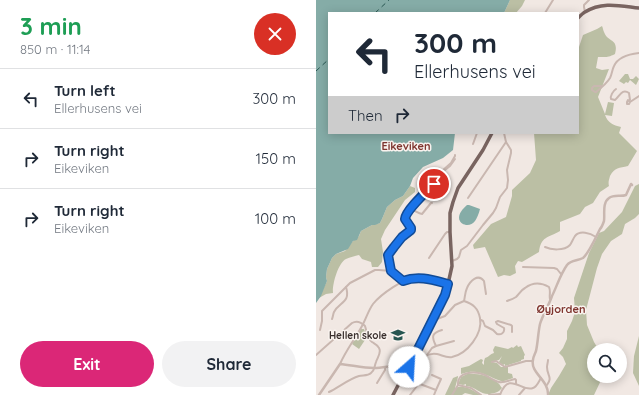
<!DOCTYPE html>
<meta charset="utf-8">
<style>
body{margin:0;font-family:Quicksand,sans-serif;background:#f2f2f3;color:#1f2937;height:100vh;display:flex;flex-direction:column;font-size:15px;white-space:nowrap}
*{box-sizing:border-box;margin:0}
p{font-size:13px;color:#747a83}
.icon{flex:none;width:22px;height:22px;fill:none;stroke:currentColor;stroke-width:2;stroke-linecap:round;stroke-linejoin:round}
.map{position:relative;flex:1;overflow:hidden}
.details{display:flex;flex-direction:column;background:#fff;width:316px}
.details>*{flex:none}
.guide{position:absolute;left:12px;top:12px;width:251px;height:122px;border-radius:0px;box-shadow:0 2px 10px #0003;background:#fff;color:#1f2937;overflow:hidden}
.controls{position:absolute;left:271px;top:343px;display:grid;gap:8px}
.controls a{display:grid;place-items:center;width:40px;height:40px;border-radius:50%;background:#fff;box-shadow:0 2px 10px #0003;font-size:20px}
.pin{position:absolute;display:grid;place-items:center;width:34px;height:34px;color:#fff;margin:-17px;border:2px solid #fff;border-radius:50%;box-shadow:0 1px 4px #0007}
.me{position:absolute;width:44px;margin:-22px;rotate:26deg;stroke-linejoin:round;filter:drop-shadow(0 0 3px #0008)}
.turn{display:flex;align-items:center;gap:14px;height:84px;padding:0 20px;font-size:18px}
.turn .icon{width:52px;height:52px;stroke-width:2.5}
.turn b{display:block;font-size:28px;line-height:34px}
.then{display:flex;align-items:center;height:38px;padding:0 20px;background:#0003;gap:8px;font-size:15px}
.round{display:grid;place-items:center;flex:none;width:42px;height:42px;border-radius:21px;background:#f2f2f3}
.head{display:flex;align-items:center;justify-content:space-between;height:68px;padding:0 20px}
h1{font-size:24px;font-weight:700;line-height:30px;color:#1e9e55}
.button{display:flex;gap:8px;margin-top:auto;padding:8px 20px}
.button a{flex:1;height:46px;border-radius:24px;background:#db2777;color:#fff;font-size:16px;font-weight:700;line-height:46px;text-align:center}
.button a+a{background:#f2f2f3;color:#1f2937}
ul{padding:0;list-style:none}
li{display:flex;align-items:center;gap:12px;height:60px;padding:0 20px;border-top:1px solid #e0e1e3}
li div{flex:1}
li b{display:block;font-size:15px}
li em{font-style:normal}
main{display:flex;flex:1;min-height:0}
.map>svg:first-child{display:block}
.green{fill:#bbbfa4}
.water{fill:#85aca7}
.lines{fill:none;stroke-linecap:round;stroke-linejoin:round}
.ferry{stroke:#275651;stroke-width:1;stroke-dasharray:5 4;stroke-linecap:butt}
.minor{stroke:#c9b7b0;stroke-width:2}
.tertiary{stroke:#c9b7b0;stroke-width:2.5}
.primary{stroke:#796460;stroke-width:3.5}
.route-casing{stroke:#114b97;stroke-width:10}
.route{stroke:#1a73e8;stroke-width:7}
.labels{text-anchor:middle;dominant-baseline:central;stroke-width:3;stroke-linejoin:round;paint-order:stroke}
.poi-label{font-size:10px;font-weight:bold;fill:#392f2d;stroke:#f9f3ef;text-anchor:end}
.neighbourhood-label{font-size:11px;font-weight:bold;fill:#7f352f;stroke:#f9f3ef}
</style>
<main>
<section class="details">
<div class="head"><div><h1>3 min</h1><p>850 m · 11:14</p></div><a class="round" style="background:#d93025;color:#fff"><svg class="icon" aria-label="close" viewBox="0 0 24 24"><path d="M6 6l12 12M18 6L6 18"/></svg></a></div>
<ul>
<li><svg class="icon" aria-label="left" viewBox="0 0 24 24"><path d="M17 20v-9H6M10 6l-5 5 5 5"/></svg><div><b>Turn left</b><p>Ellerhusens vei</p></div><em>300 m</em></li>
<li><svg class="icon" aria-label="right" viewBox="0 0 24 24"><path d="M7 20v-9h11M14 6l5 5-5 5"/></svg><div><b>Turn right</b><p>Eikeviken</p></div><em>150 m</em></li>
<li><svg class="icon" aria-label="right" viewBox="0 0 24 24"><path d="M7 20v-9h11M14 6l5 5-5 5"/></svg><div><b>Turn right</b><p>Eikeviken</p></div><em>100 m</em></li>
</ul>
<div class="button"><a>Exit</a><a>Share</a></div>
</section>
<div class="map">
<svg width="323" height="395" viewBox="0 0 323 395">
<rect width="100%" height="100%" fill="#f1e8e3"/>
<!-- green -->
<g class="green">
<path d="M194 0H209L206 6 200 13H188Z"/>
<path d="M286 26C287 28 287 30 288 32 292 43 303 38 299 54 291 58 290 57 282 57L280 68 286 70 293 69 282 97 289 114 292 102 298 103 296 116 289 115C292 123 297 125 305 127L303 133 321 151 312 166C303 168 299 167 294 176 293 180 292 182 293 186L284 192 277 203 269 207 264 214 244 222V231C232 238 225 236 223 252L206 262 202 261 199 266 200 273 194 276 188 275 182 277 169 247 158 249 157 245 175 224 190 217 196 196V190L214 173 220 160 218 133H262V50L267 35 281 29Z"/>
<path d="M309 74H312L314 79H317L320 76 323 79 320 85 314 80 312 83 310 82 308 84 303 81Z"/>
<path d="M323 184V214L319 218 309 224 306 234 295 241 286 254 281 268 270 310 271 325 278 342 281 347 286 350H278V376H287L278 395H232L235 388 243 376 250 364 247 357 243 353 247 348 251 339V331L256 321 259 312 258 298 273 253 283 233 288 231 306 212 319 186Z"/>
<path d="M94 186 99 188V192L89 200 69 230 65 239 67 252 66 262 62 267H56L55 262 46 259 43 255C39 256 34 257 30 259 22 263 16 285 17 293L10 294 3 298 11 281 10 277 11 269 16 258 20 254 29 251 37 241 43 236 45 231 56 225 64 223 66 219 71 207 79 200 87 196Z"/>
<path d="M45 329H48L51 337 43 349 36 344Z"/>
<path d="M323 336V386L317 373 318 356Z"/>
<path d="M201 345 202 347 205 346 209 355 208 356V359L205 360V361L189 366V364L187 365 184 363 183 362 186 356 183 360 176 362 181 363 185 367H192V373L196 374 197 378 188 381H185C169 376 164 368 145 374V368L153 366 165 359 167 360 166 363 168 365V361L169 358C173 357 174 354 178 353L177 350 179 346 192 349 196 347 197 348Z"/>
<path d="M151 374C161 373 175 376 182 383 184 384 184 386 186 388 183 392 179 393 174 394 164 395 161 387 150 386V384L147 385 143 384V382L145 377Z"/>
<path d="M142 376V377L139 388C148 384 157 390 164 395H157L149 393 146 395H129L137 378Z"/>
</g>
<!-- water -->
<g class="water">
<path d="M0 0H194L188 13H13V133H139L137 150 127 158 107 167 97 178 94 186 87 196 79 200 71 207 66 219 64 223 59 225H56L45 231 41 240 37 241 32 249 20 254 16 258 11 269 10 277 11 281 5 296 0 303Z"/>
<path d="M151 205H153L164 209C163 213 161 218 159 221 152 231 132 221 151 205Z"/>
</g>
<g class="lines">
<!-- ferry -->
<g class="ferry">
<path d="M59 13 73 0"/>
<path d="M0 71 13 59"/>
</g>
<!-- minor -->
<g class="minor">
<path d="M269 12 268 7V5L273 0"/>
<path d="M229 13 237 0"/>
<path d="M285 86H278L276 88V90L279 92H280C285 88 291 83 294 78 296 74 296 70 298 66 302 57 314 54 323 53"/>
<path d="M300 89C297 91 294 96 295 99L299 100C304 96 306 88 313 93L314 100"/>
<path d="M314 102 312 100 311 102V104H313L314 102 323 96"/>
<path d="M157 144 161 133"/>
<path d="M129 170 134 166 139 159"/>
<path d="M152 198 190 142"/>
<path d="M94 209C99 210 102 214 106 214L115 203H116"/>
<path d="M229 247C235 250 248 251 254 245 256 242 257 239 259 236 264 230 274 233 280 237"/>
<path d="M113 258 129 234 131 232H134"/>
<path d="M136 261 141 259 143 257 145 250 151 246 167 225 177 213 180 208 184 197 191 188 192 180 191 170 195 153V150L190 142 188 133"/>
<path d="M207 267 238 268 241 269 245 274"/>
<path d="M75 271 72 258 73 253 86 237 95 229 89 219 90 215 104 198 121 181 126 171 135 163 139 156V155"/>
<path d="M191 301C194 300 197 299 200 297 203 294 205 290 209 288 217 282 226 283 233 287 235 292 233 295 234 299H235"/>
<path d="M16 319C17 317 17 314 18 312 23 302 35 303 30 287"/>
<path d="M165 320 167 321 169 326 177 330 181 334C185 335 189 333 188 328L181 324 180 322 182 321 195 325 196 326V332"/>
<path d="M115 324H118L121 319 129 316 139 305 148 301C149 297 149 292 151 288 154 281 162 273 168 281L170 294"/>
<path d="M4 330 6 321V311L34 283 59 270H63L75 271 87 281"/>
<path d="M120 346 138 341"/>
<path d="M0 355 36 323C41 320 45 322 49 326 51 332 51 338 56 342 59 344 62 345 63 348 66 353 61 358 60 362 58 367 59 370 55 373 52 376 47 375 43 376 33 379 23 387 13 392"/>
<path d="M111 355 116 348 120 346C115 336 116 333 126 330"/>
<path d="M176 362 180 361 189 367 210 361H216"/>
<path d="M24 364C30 350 39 339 46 326 50 319 52 311 57 304 65 294 88 278 101 277 111 277 122 282 131 284"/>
<path d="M93 367 95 368C101 361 111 352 121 354 126 355 130 358 136 357 151 354 167 334 164 318 162 308 157 304 148 301"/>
<path d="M116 375 125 379 120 390"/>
<path d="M61 383 69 370V367"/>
<path d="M231 385C237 377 231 376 231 367 231 365 232 362 232 360"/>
<path d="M94 395 101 386 104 384 120 390 118 395"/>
<path d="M136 395 142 385"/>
<path d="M165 395 155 388 142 385C141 371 159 371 169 375 173 377 178 381 183 382 188 383 194 380 199 379L200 380V384"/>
<path d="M173 395 184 394"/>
<path d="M184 395C193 370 206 393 217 388 221 387 223 381 225 378"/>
<path d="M203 395 209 388"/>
</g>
<!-- tertiary -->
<g class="tertiary">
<path d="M3 395 24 364C35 365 47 368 58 368 70 368 82 363 93 367"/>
<path d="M232 395C233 380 214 373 217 360 217 357 219 354 220 351 222 342 222 333 224 324 227 314 233 305 236 296 241 286 244 275 251 265 255 260 261 261 267 258 273 253 280 237 284 229 286 227 287 224 288 221 289 214 286 203 293 198 298 194 305 197 310 195L315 184 316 185"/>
</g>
<!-- primary -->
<g class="primary">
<path d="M262 18C264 16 267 13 269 12 286 1 305 6 323 8"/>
<path d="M77 395 89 372 92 364 110 334 129 295 132 284 136 266 134 232V213L137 202 142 188 167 150 176 133"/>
</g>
</g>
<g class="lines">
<defs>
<path id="route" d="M93 367 129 295 132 284C117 280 103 275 87 281L75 271 72 255 78 247 86 237 95 230V228L89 219C90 210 111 191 118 184"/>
</defs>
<!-- route casing -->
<use href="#route" class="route-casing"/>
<!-- route -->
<use href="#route" class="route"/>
</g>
<!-- icons -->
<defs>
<symbol id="school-bare" viewBox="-9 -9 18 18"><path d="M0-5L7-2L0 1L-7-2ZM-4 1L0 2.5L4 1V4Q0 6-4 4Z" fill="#275651" stroke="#f9f3ef" stroke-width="2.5" paint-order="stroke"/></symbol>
</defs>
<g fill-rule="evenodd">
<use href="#school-bare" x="72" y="325" width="20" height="20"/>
</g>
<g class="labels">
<!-- poi labels -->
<g class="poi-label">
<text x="71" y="335">Hellen skole</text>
</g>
<!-- neighbourhood labels -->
<g class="neighbourhood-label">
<text x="90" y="146">Eikeviken</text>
<text x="245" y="309">Øyjorden</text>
</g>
</g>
</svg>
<div class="controls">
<a><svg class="icon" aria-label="search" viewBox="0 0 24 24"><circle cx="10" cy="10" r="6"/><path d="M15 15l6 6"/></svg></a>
</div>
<div class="pin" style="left:118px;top:184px;background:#d93025"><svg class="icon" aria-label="arrive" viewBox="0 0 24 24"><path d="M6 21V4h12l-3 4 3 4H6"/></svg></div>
<svg class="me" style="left:93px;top:367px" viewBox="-20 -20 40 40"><circle r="19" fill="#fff"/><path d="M0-13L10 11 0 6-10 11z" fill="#1a73e8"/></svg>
<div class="guide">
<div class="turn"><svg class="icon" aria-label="left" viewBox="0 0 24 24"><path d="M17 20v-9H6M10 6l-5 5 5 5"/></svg><div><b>300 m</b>Ellerhusens vei</div></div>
<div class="then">Then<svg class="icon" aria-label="right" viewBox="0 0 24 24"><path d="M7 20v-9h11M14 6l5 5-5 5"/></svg></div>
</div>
</div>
</main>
